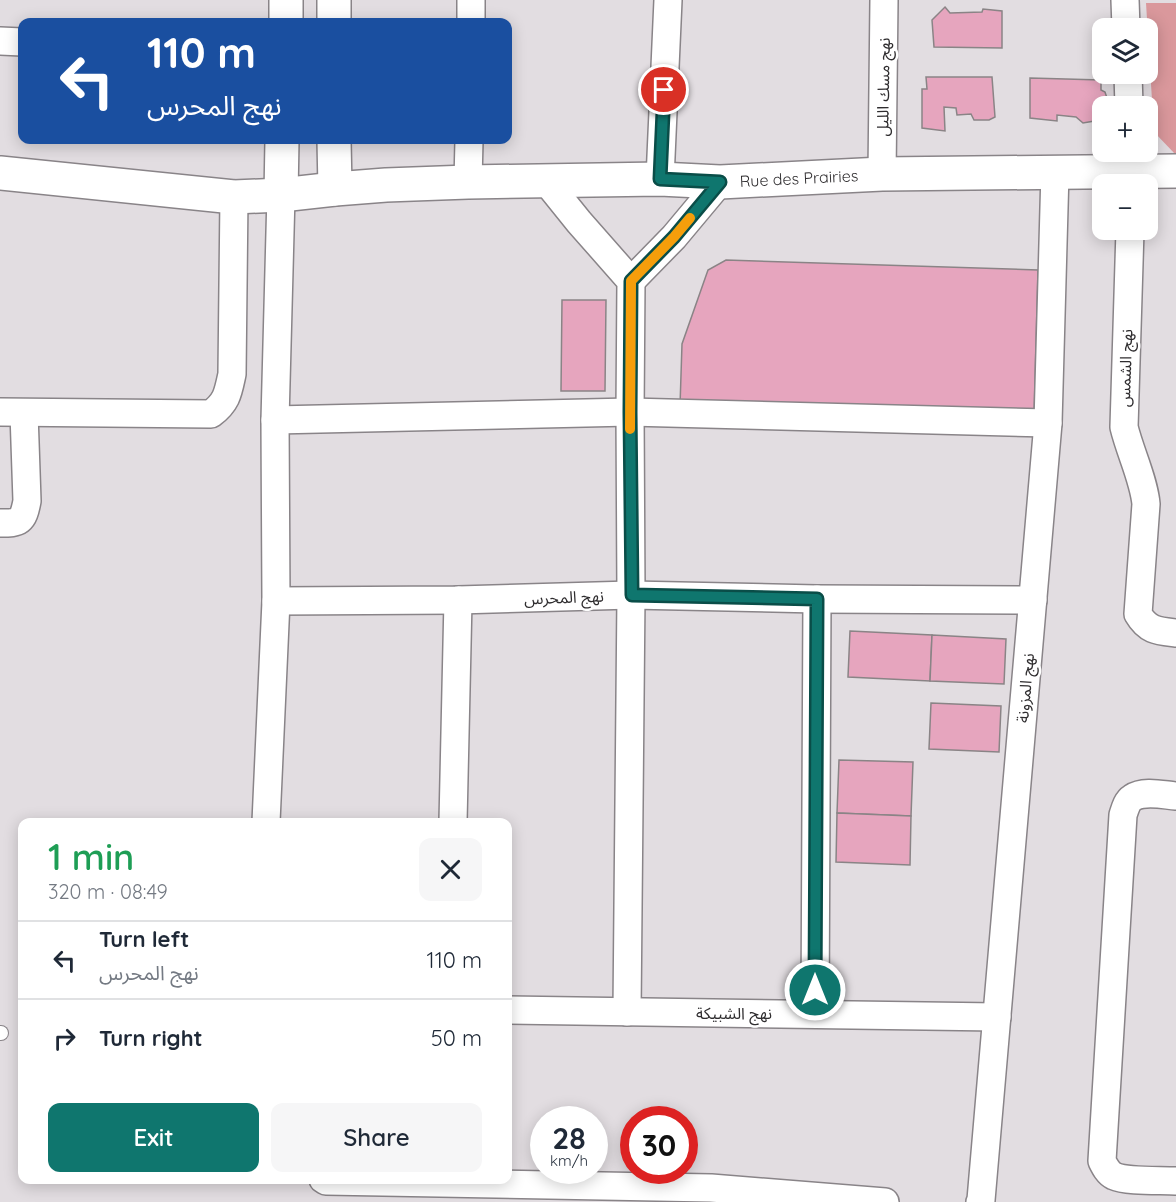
<!DOCTYPE html>
<meta charset="utf-8">
<style>
body{margin:0;font-family:Quicksand,"Noto Sans Arabic",sans-serif;background:#f6f6f7;color:#1f2937;height:100vh;display:flex;flex-direction:column;font-size:22px;white-space:nowrap}
*{box-sizing:border-box;margin:0}
p{font-size:20px;color:#747a83}
.icon{flex:none;width:33px;height:33px;fill:none;stroke:currentColor;stroke-width:2;stroke-linecap:round;stroke-linejoin:round}
.map{position:relative;flex:1;overflow:hidden}
.side{position:absolute;left:18px;top:818px;width:494px;height:366px;display:flex;flex-direction:column;background:#fff;border-radius:12px;box-shadow:0 3px 15px #0003}
.side>*{flex:none}
.guide{position:absolute;left:18px;top:18px;width:494px;height:126px;border-radius:12px;box-shadow:0 3px 15px #0003;background:#1a4fa0;color:#fff;overflow:hidden}
.fabs{position:absolute;left:1092px;top:18px;display:grid;gap:12px}
.fabs a{display:grid;place-items:center;width:66px;height:66px;border-radius:12px;background:#fff;box-shadow:0 3px 15px #0003;font-size:30px}
.speed{position:absolute;left:530px;top:1106px;display:flex;gap:12px;font-size:30px;font-weight:700;text-align:center}
.speed>*{display:grid;place-content:center;width:78px;height:78px;border-radius:50%;background:#fff;box-shadow:0 3px 15px #0003;line-height:1}
.speed small{font-size:15px;font-weight:400}
.speed .limit{border:9px solid #d22;background:#fff;color:#111}
.pin{position:absolute;display:grid;place-items:center;width:51px;height:51px;color:#fff;margin:-26px;border:3px solid #fff;border-radius:50%;box-shadow:0 2px 6px #0007}
.me{position:absolute;width:66px;margin:-33px;rotate:0deg;stroke-linejoin:round;filter:drop-shadow(0 0 4px #0008)}
.turn{display:flex;align-items:center;gap:21px;height:126px;padding:0 30px;font-size:27px}
.turn .icon{width:78px;height:78px;stroke-width:2.5}
.turn b{display:block;font-size:42px;line-height:51px}
.round{display:grid;place-items:center;flex:none;width:63px;height:63px;border-radius:12px;background:#f6f6f7}
.overview{display:flex;align-items:center;justify-content:space-between;height:102px;padding:0 30px}
h1{font-size:36px;font-weight:600;line-height:45px;color:#1e9e55}
.cta{display:flex;gap:12px;margin-top:auto;padding:12px 30px}
.cta a{flex:1;height:69px;border-radius:12px;background:#0f766e;color:#fff;font-size:24px;font-weight:600;line-height:69px;text-align:center}
.cta a+a{background:#f6f6f7;color:#1f2937}
ul{padding:0;list-style:none}
li{display:flex;align-items:center;gap:18px;height:78px;padding:0 30px;border-top:2px solid #e0e1e3}
li div{flex:1}
li b{display:block;font-size:22px}
li em{font-style:normal}
.map>svg:first-child{display:block}
.green{fill:#da989c}
.building{fill:#e6a5be;stroke:#8a8486;stroke-width:1.5}
.lines{fill:none;stroke-linecap:round;stroke-linejoin:round}
.lane-casing{stroke:#898488;stroke-width:16}
.street-casing{stroke:#898488;stroke-width:30}
.secondary-casing{stroke:#898488;stroke-width:36}
.lane{stroke:#fff;stroke-width:14}
.street{stroke:#fff;stroke-width:27}
.secondary{stroke:#fff;stroke-width:33}
.route-casing{stroke:#0a4d48;stroke-width:15}
.route{stroke:#0f766e;stroke-width:10}
.slow{stroke:#f59e0b;stroke-width:10}
.labels{text-anchor:middle;dominant-baseline:central;stroke-width:5;stroke-linejoin:round;paint-order:stroke}
.street-label{font-size:16px;fill:#2f2d2f;stroke:#fff}
</style>
<div class="map">
<svg width="1176" height="1202" viewBox="0 0 1176 1202">
<rect width="100%" height="100%" fill="#e2dde1"/>
<!-- green -->
<path class="green" d="M1146 3H1176V155L1154 132Z"/>
<!-- building -->
<g class="building">
<path d="M945 7 950 13 982 12 983 9 1002 11V48L934 47 932 20Z"/>
<path d="M926 77H992L995 117 989 120H974L971 114 957 115 956 108 944 107 945 131 922 128V89H927Z"/>
<path d="M1030 78 1101 80V90L1105 92 1108 101 1104 106H1102L1100 120 1083 123 1076 117 1057 115V121L1030 118Z"/>
<path d="M726 260 1038 270 1034 418 680 406 682 344 708 270Z"/>
<path d="M562 300H606L605 391H561Z"/>
<path d="M850 631 932 635 930 681 848 677Z"/>
<path d="M932 635 1006 639 1004 684 930 681Z"/>
<path d="M931 703 1001 706 999 752 929 749Z"/>
<path d="M839 760 913 762 911 816 837 813Z"/>
<path d="M837 813 911 816 910 865 836 862Z"/>
</g>
<g class="lines">
<defs>
<path id="lane" d="M0 1033H1"/>
<g id="street">
<path d="M1125 0 1126 28"/>
<path d="M471 22V0"/>
<path d="M0 41 22 42"/>
<path d="M1128 74 1129 106"/>
<path d="M1131 152V184"/>
<path d="M882 174 884 0"/>
<path d="M660 179 668 0"/>
<path d="M546 181 579 222 631 281 630 412 631 595 627 1012"/>
<path d="M468 182 469 140"/>
<path d="M1130 230 1124 427C1130 452 1144 480 1146 504L1138 614C1148 631 1158 631 1176 633"/>
<path d="M631 281 674 237 720 182"/>
<path d="M0 412 211 414C227 402 228 393 232 374L234 197"/>
<path d="M275 420 630 412 1048 423"/>
<path d="M0 523C20 523 23 522 27 501L24 413"/>
<path d="M276 601 458 600 631 595 817 599 1033 600"/>
<path d="M1176 796C1163 795 1144 790 1132 798 1127 801 1125 809 1123 815L1102 1161C1105 1167 1108 1173 1114 1176 1127 1182 1161 1180 1176 1181"/>
<path d="M266 822 276 601 275 420 281 195"/>
<path d="M453 822 458 600"/>
<path d="M507 1010 997 1017"/>
<path d="M815 1013 817 599"/>
<path d="M323 1179 326 1181 711 1188 885 1202"/>
<path d="M980 1202 981 1200 1048 423 1055 172"/>
</g>
<g id="secondary">
<path d="M334 0V22"/>
<path d="M286 22V0"/>
<path d="M334 140 335 189"/>
<path id="s1" d="M0 173 234 197 281 195 335 189 386 185 468 182 660 179 720 182 882 174 1176 171"/>
<path d="M281 195 282 140"/>
</g>
</defs>
<!-- lane casing -->
<use href="#lane" class="lane-casing"/>
<!-- street casing -->
<use href="#street" class="street-casing"/>
<!-- secondary casing -->
<use href="#secondary" class="secondary-casing"/>
<!-- lane -->
<use href="#lane" class="lane"/>
<!-- street -->
<use href="#street" class="street"/>
<!-- secondary -->
<use href="#secondary" class="secondary"/>
</g>
<g class="lines">
<defs>
<path id="route" d="M664 90 660 179 720 182 674 237 631 281 630 412 632 595 817 599 815 990"/>
</defs>
<!-- route casing -->
<use href="#route" class="route-casing"/>
<!-- route -->
<use href="#route" class="route"/>
<!-- slow -->
<path class="slow" d="M630 429 631 281 674 237 690 218"/>
</g>
<g class="labels">
<!-- street labels -->
<g class="street-label">
<text transform="translate(883 87) rotate(-89)">نهج مسك الليل</text>
<text stroke="none"><textPath href="#s1" startOffset="801">Rue des Prairies</textPath></text>
<text transform="translate(1125 368) rotate(-88)">نهج الشمس</text>
<text transform="translate(564 597) rotate(-2)">نهج المحرس</text>
<text transform="translate(1025 688) rotate(-85)">نهج المزونة</text>
<text x="734" y="1013">نهج الشبيكة</text>
</g>
</g>
</svg>
<div class="fabs">
<a><svg class="icon" aria-label="layers" viewBox="0 0 24 24"><path d="M12 4l9 5-9 5-9-5zM3 14l9 5 9-5"/></svg></a>
<a>+</a>
<a>−</a>
</div>
<div class="speed"><div>28<small>km/h</small></div><div class="limit">30</div></div>
<div class="pin" style="left:664px;top:90px;background:#d93025"><svg class="icon" aria-label="arrive" viewBox="0 0 24 24"><path d="M6 21V4h12l-3 4 3 4H6"/></svg></div>
<svg class="me" style="left:815px;top:990px" viewBox="-20 -20 40 40"><circle r="17" fill="#0f766e" stroke="#fff" stroke-width="3"/><path d="M0-11L8 9 0 5-8 9z" fill="#fff"/></svg>
<div class="guide">
<div class="turn"><svg class="icon" aria-label="left" viewBox="0 0 24 24"><path d="M17 20v-9H6M10 6l-5 5 5 5"/></svg><div><b>110 m</b>نهج المحرس</div></div>
</div>
<section class="side">
<div class="overview"><div><h1>1 min</h1><p>320 m · 08:49</p></div><a class="round"><svg class="icon" aria-label="close" viewBox="0 0 24 24"><path d="M6 6l12 12M18 6L6 18"/></svg></a></div>
<ul>
<li><svg class="icon" aria-label="left" viewBox="0 0 24 24"><path d="M17 20v-9H6M10 6l-5 5 5 5"/></svg><div><b>Turn left</b><p>نهج المحرس</p></div><em>110 m</em></li>
<li><svg class="icon" aria-label="right" viewBox="0 0 24 24"><path d="M7 20v-9h11M14 6l5 5-5 5"/></svg><div><b>Turn right</b></div><em>50 m</em></li>
</ul>
<div class="cta"><a>Exit</a><a>Share</a></div>
</section>
</div>
